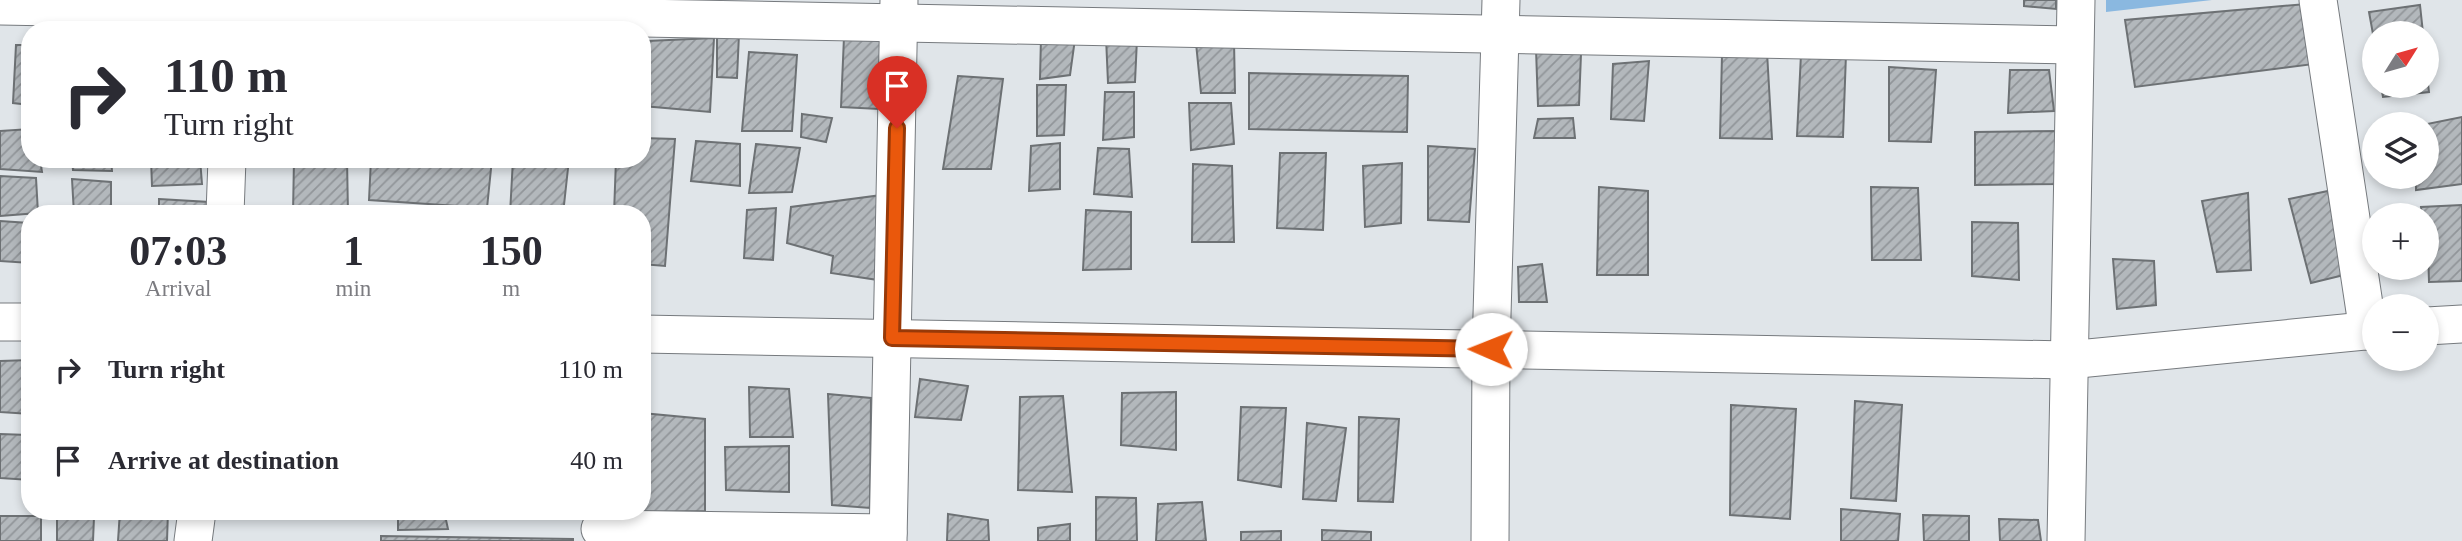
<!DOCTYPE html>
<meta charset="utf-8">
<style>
body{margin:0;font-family:Georgia,serif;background:#f7f7f7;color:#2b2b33;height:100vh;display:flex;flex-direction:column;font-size:26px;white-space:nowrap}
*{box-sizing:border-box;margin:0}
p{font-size:23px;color:#7c7c81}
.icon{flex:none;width:38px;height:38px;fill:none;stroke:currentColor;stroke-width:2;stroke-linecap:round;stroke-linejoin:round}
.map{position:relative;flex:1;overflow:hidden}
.side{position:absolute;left:21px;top:205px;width:630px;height:315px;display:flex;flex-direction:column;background:#fff;border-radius:28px;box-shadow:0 4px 10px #0003}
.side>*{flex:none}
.hud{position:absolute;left:21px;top:21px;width:630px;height:147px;border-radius:28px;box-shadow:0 4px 10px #0003;background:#fff;color:#2b2b33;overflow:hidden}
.needle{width:46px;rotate:53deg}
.fabs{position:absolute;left:2362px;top:21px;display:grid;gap:14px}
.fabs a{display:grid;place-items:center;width:77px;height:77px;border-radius:50%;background:#fff;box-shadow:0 4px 10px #0003;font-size:35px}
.pin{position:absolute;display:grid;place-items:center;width:60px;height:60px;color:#fff;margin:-72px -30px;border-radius:50% 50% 50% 0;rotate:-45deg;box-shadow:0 0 7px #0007}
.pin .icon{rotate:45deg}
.me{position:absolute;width:77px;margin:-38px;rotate:271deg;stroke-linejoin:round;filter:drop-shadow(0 0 5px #0008)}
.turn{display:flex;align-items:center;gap:24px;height:147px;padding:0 28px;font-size:32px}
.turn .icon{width:91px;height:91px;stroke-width:2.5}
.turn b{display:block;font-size:49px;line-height:60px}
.eta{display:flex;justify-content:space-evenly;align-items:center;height:119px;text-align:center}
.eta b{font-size:42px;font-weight:700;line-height:49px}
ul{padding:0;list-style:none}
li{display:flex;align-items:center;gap:21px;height:91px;padding:0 28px}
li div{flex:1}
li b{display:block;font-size:26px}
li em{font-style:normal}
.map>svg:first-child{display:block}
.green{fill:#8ab8e0}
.building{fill:url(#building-hatch);stroke:#6d7174;stroke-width:2}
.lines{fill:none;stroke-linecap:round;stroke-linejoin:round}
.minor-casing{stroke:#767a7e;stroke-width:39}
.minor{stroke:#fff;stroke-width:37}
.route-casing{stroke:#983908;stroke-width:18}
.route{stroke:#ea580c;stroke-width:12}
</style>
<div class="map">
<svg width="2462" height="541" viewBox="0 0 2462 541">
<defs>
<pattern id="building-hatch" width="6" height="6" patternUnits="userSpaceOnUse" patternTransform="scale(1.75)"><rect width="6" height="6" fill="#b3b8bc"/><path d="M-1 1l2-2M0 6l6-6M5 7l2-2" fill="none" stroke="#919599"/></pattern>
</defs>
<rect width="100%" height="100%" fill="#e0e5e9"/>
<!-- green -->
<path class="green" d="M2106 0H2212L2106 12Z"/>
<!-- building -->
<g class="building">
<path d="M2024 0H2056V9L2024 6Z"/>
<path d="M2306 4 2314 64 2135 87 2125 20Z"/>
<path d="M2420 5 2423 33H2375V45L2369 12Z"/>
<path d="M717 29 739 34 737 78 717 77Z"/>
<path d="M844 37H884L879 109 841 107Z"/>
<path d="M1041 37 1075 39 1070 75 1040 79Z"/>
<path d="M1106 37 1137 39 1135 82 1108 83Z"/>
<path d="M714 38 710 112 643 106 647 41Z"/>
<path d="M1234 41 1235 93H1201L1196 43Z"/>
<path d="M16 45H30V105L13 103Z"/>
<path d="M1536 49 1581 54 1579 105 1538 106Z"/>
<path d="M749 52 797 55 792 131H742Z"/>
<path d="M1767 52 1772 139 1720 138 1722 55Z"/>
<path d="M1801 54H1846L1843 137 1797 136Z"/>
<path d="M1649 61 1644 121 1611 119 1613 64Z"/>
<path d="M1889 67 1936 70 1931 142 1889 141Z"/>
<path d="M2010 70H2049L2054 111 2008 113Z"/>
<path d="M1249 73 1408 76 1407 132 1249 129Z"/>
<path d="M958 76 1003 79 991 169H943Z"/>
<path d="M2427 76 2429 92 2383 97 2381 86H2427Z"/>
<path d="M1037 85H1066L1064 135 1037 136Z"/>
<path d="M1105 92H1134V137L1103 140Z"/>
<path d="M1189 103H1231L1234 144 1191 150Z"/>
<path d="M802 114 832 118 826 142 801 137Z"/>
<path d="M2462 117V184L2416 190V177H2427V124Z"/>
<path d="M1573 118 1575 138H1534L1538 119Z"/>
<path d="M30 129V159H40L42 172 0 169V131Z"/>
<path d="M2060 131 2062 184 1975 185V132Z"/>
<path d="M642 138 675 139 665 266 642 264V214H614L616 159H642Z"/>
<path d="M696 141 740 144V186L691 181Z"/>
<path d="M1060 143V189L1029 191 1031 146Z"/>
<path d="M756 144 800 148 792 192 749 193Z"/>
<path d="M1428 146 1475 149 1469 222 1428 220Z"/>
<path d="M1098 148 1129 149 1132 197 1094 194Z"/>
<path d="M1280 153H1326L1323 230 1277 228Z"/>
<path d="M72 159H111L112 171 73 170Z"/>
<path d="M151 159H200L202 184 152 186Z"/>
<path d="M294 159H347L348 214H293Z"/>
<path d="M371 159H492L487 208 369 200Z"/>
<path d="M513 159H569L563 214H510Z"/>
<path d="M1402 163 1401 223 1365 227 1363 166Z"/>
<path d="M1193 164 1232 166 1234 242H1192Z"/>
<path d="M0 176 36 178 38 213 0 216Z"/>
<path d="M72 179 111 182V214H74Z"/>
<path d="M1599 187 1648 191V275H1597Z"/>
<path d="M1871 187 1918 188 1921 260H1872Z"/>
<path d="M2328 191 2344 275 2311 283 2289 199Z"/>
<path d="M2248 193 2251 270 2217 272 2202 201Z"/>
<path d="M882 195 878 280 831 273 833 256 787 243 791 207Z"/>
<path d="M159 199 209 202 207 214H159Z"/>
<path d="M2462 205V281L2429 282 2427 215H2422L2421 207Z"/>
<path d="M776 208 773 260 744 258 747 210Z"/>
<path d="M1086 210 1131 212V269L1083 270Z"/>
<path d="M0 221 29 223 30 263 0 261Z"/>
<path d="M1972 222 2018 223 2019 280 1972 276Z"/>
<path d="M2113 259 2154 261 2156 305 2117 309Z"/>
<path d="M1542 264 1547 302H1519L1518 267Z"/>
<path d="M30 360V414L0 412V361Z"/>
<path d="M920 379 968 386 961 420 915 417Z"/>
<path d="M749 387 789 389 793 437H750Z"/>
<path d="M1176 392V450L1121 445 1122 393Z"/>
<path d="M828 394 871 398 870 508 832 505Z"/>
<path d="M1063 396 1072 492 1018 490 1020 397Z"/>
<path d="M1855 401 1902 405 1896 501 1851 498Z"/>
<path d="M1731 405 1796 409 1790 519 1730 515Z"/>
<path d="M1241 407 1286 408 1281 487 1238 480Z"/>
<path d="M642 413 705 419V511L638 512 642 511Z"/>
<path d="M1359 417 1399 419 1393 502 1358 501Z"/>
<path d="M1307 423 1346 428 1336 501 1303 499Z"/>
<path d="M0 434 28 435 30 480 0 478Z"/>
<path d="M789 446V492L726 490 725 447Z"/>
<path d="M1096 497 1136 498 1137 541H1096Z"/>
<path d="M1202 502 1206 541H1156L1158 504Z"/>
<path d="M1841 509 1900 514 1898 541H1841Z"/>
<path d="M120 511H168L167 541H118Z"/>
<path d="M300 511H384L385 516Z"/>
<path d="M398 511H444L448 529 398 530Z"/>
<path d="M948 514 988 520 989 541H947Z"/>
<path d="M57 515 94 517 93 541H57Z"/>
<path d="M1923 515 1969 516V541H1924Z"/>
<rect x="0" y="516" width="41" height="25"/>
<path d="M1999 519 2038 520 2041 541H2000Z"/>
<path d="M1070 524V541H1038V528Z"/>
<path d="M1322 530 1371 532V541H1322Z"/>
<path d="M1281 531V541H1241V532Z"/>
<path d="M381 536 573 539V541H381Z"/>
</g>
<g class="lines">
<defs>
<g id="minor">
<path d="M2318 0 2368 331"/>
<path d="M0 6 2074 45"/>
<path d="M225 214 227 159"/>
<path d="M0 322H30"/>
<path d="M2427 326 2462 324"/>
<path d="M642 334 2068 360 2375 330"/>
<path d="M600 529 888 533"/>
<path d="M193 541 197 511"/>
<path d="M888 541 899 0"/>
<path d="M1490 541 1491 350 1501 0"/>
<path d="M2066 541 2076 0"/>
</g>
</defs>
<!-- minor casing -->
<use href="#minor" class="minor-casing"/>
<!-- minor -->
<use href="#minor" class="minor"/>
</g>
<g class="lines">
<defs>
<path id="route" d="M897 128 892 338 1491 349"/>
</defs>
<!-- route casing -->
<use href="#route" class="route-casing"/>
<!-- route -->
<use href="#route" class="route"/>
</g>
</svg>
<div class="fabs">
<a><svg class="needle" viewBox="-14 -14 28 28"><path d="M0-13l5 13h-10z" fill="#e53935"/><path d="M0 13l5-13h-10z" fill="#7c7c81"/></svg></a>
<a><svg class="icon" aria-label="layers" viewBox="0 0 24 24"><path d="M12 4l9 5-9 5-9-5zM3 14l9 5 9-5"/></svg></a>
<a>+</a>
<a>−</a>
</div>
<div class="pin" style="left:897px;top:128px;background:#d93025"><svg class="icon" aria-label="arrive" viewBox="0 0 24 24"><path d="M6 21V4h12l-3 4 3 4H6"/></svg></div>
<svg class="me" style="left:1491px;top:349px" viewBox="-20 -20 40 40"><circle r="19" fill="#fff"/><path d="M0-13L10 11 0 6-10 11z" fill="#ea580c"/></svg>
<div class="hud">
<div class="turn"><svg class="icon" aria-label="right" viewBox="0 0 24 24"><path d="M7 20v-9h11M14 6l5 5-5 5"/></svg><div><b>110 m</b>Turn right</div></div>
</div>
<section class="side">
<div class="eta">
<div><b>07:03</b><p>Arrival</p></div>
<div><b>1</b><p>min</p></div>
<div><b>150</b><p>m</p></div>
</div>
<ul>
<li><svg class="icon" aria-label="right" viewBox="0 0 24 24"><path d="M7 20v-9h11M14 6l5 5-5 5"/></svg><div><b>Turn right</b></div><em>110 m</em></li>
<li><svg class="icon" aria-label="arrive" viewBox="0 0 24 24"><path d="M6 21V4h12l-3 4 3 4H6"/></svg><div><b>Arrive at destination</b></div><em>40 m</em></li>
</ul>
</section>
</div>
